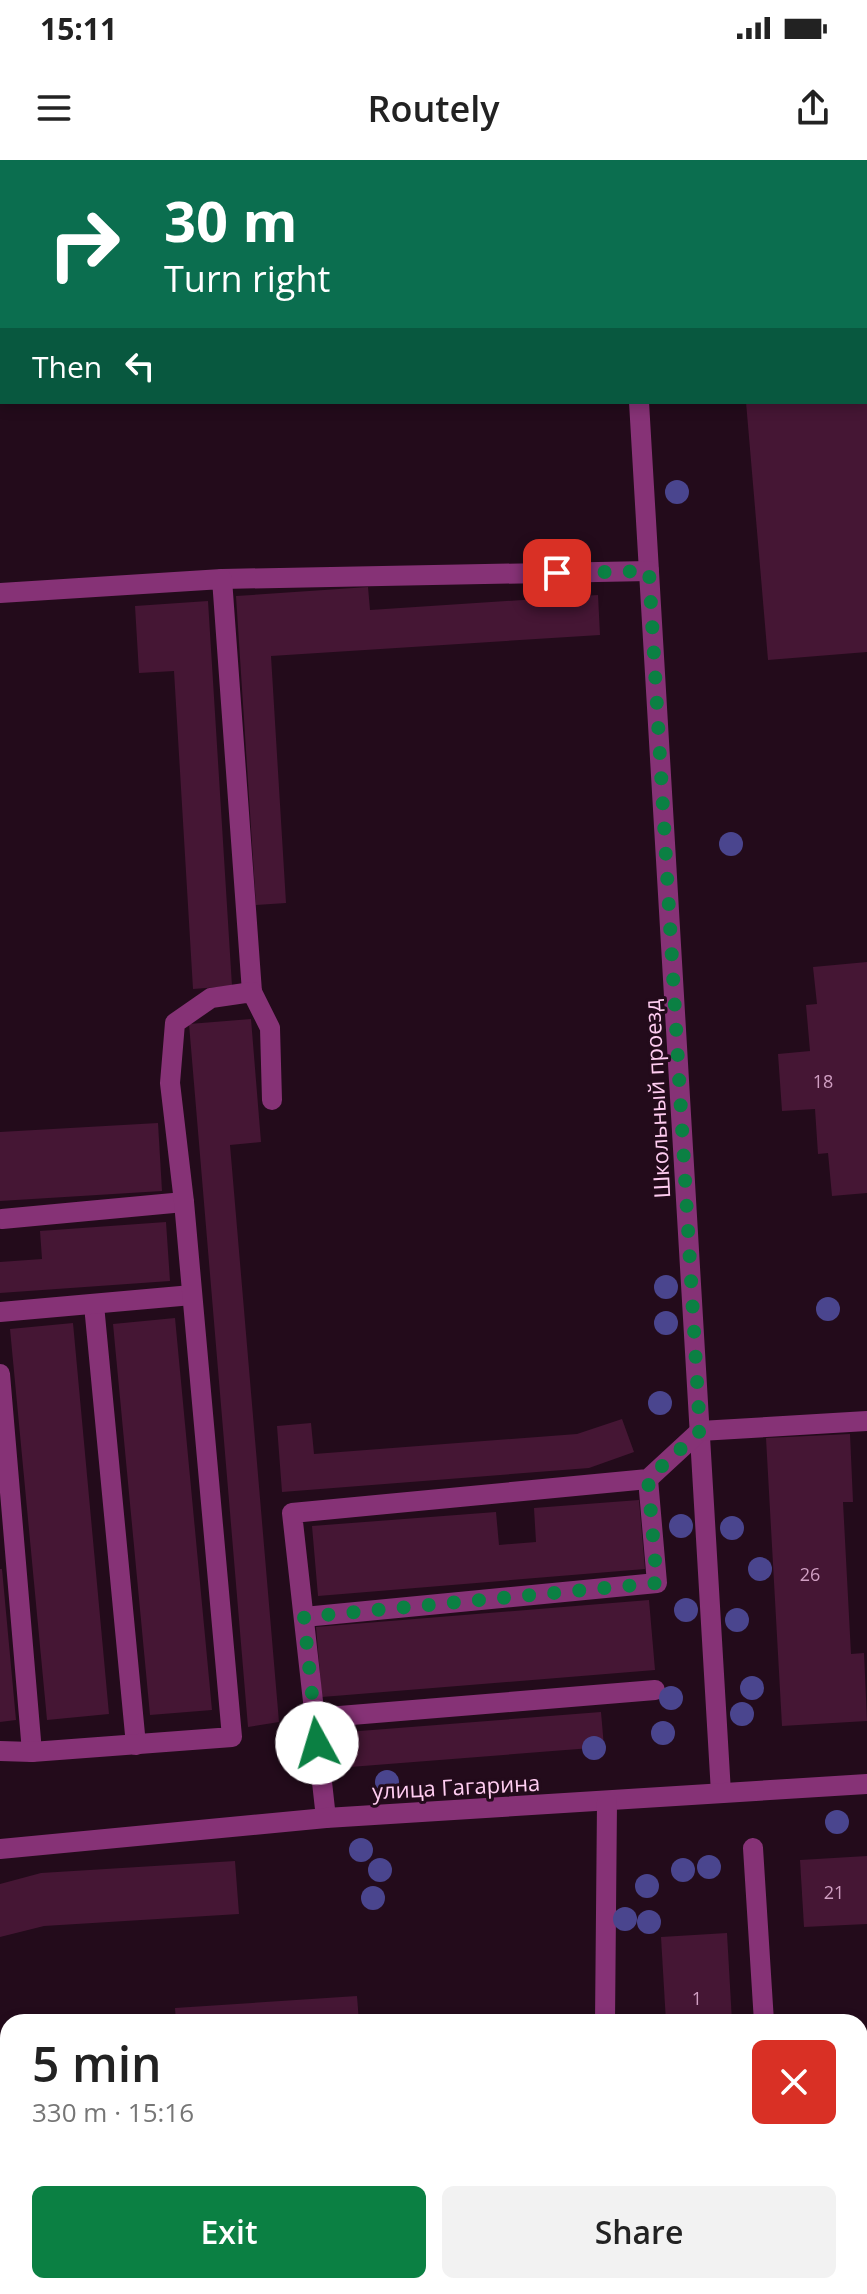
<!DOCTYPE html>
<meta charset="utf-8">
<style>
body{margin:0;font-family:"Open Sans",sans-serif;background:#f2f2f2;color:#222;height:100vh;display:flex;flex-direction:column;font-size:30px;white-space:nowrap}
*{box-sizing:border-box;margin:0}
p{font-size:26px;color:#767676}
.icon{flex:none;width:44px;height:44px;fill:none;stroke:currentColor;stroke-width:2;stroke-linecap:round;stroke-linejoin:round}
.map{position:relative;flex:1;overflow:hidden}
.panel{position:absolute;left:0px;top:1854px;width:868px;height:280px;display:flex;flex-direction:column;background:#fff;border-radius:24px 24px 0 0;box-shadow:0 4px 12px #0003}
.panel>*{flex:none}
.guide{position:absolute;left:0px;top:0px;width:868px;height:244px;box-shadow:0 4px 12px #0003;background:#0b6e4f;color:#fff;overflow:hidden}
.pin{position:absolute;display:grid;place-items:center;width:68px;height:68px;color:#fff;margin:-34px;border-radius:16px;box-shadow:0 4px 12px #0006}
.me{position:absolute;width:88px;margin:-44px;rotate:354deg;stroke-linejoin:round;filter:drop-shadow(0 0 6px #0008)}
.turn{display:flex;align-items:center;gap:28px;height:168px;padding:0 32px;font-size:36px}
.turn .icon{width:104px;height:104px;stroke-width:2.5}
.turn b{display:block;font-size:56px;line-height:68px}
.then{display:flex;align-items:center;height:76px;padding:0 32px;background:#0003;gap:16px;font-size:30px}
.round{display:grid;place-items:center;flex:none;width:84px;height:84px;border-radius:12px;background:#f2f2f2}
.summary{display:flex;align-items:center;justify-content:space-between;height:136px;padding:0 32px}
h1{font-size:48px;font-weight:600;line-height:60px}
.primary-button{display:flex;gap:16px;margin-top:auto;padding:16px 32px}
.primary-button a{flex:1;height:92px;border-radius:12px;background:#0b8043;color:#fff;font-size:32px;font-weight:600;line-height:92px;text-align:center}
.primary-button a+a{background:#f2f2f2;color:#222}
.status{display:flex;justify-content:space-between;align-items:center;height:56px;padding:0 40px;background:#fff;direction:ltr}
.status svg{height:22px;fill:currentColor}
header{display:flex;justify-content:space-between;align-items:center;height:104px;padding:0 32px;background:#fff;font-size:36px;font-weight:600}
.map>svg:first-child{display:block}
.building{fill:#451634}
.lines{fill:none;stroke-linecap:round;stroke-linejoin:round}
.minor{stroke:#863276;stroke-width:20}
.tree{fill:#4a458e}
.route{stroke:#0b8043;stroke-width:14;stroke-dasharray:0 25.2}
.labels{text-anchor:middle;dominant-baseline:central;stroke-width:6;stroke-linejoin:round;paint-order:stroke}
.number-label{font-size:18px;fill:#d09fc2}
.street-label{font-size:22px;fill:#ffcdf1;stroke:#230b1b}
</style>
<div class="status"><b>15:11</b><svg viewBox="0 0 49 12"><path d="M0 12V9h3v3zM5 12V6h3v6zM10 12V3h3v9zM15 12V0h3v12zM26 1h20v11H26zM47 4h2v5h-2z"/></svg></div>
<header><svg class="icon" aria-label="menu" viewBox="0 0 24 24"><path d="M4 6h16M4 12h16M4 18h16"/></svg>Routely<svg class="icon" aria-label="share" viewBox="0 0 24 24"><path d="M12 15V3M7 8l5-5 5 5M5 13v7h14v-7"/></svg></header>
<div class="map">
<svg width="867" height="2134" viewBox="0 0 867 2134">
<rect width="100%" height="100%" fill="#230b1b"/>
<!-- building -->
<g class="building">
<path d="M746 242H867V492L768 500Z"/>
<path d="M368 427 370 450 598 435 600 475 271 496 286 743 256 745 236 436Z"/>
<path d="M208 441 232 826 193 829 174 511 139 513 135 446Z"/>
<path d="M867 802V1033L832 1036 828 993 818 994 815 949 782 951 778 894 810 891 806 845 817 844 813 807Z"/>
<path d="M251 859 261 982 230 985 279 1562 248 1567 189 864Z"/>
<path d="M158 963 162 1031 0 1041V972Z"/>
<path d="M166 1062 170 1121 0 1133V1102L42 1099 40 1071Z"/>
<path d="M175 1158 212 1550 150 1555 113 1164Z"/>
<path d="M73 1163 109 1554 47 1560 10 1169Z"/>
<path d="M622 1259 634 1292 589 1308 282 1332 277 1266 311 1263 314 1294 577 1274Z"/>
<path d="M850 1274 853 1342H843L851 1494 864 1493 867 1561 782 1566 766 1278Z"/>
<path d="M639 1340 645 1409 318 1436 312 1366 496 1352 499 1385 536 1382 534 1348Z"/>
<path d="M0 1409H2L16 1560 0 1562Z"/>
<path d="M649 1440 655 1510 322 1537 316 1467Z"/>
<path d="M601 1552 604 1587 350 1607 347 1572Z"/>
<path d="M867 1696V1764L804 1767 800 1700Z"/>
<path d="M235 1701 239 1754 44 1766 0 1777V1724L41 1713Z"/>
<path d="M727 1773 732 1862H666L661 1777Z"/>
<path d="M357 1836 359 1862H176L175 1848Z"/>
<rect x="0" y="2051" width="8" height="56"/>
<path d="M689 2126H758V2134H690Z"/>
</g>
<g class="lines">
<!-- minor -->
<g class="minor">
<path d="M626 0V2"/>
<path d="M639 242 721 1633"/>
<path d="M222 419 649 411"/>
<path d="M0 433 222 419 252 832"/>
<path d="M2 1059 184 1042"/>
<path d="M94 1145 136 1585"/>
<path d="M0 1152 192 1135"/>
<path d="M0 1214 32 1592"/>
<path d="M304 1457 657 1423 648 1319"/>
<path d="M315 1558 655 1530"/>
<path d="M0 1591 32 1592 232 1577 184 1042 170 923 175 863 211 838 252 832 270 868 272 940"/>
<path d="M326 1658 292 1353 648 1319 700 1271 867 1261"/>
<path d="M753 1688 764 1862"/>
<path d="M0 1689 326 1658 867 1624"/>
<path d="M605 1862 607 1642"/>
<path d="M604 2126 605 2134"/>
<path d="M782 2126 783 2134"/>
<path d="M279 2134 370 2126"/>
<path d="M430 2134 434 2126"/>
</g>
</g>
<!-- trees -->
<g class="tree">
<circle cx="677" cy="332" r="12"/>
<circle cx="731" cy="684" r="12"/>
<circle cx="666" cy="1127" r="12"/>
<circle cx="828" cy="1149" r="12"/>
<circle cx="666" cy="1163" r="12"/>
<circle cx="660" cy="1243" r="12"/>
<circle cx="681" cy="1366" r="12"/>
<circle cx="732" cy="1368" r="12"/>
<circle cx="760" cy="1409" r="12"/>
<circle cx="686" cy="1450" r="12"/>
<circle cx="737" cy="1460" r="12"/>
<circle cx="752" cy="1528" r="12"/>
<circle cx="671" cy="1538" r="12"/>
<circle cx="742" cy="1554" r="12"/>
<circle cx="663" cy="1573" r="12"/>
<circle cx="594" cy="1588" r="12"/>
<circle cx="387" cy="1622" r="12"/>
<circle cx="837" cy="1662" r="12"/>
<circle cx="361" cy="1690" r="12"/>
<circle cx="709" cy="1707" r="12"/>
<circle cx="380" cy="1710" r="12"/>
<circle cx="683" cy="1710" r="12"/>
<circle cx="647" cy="1726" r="12"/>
<circle cx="373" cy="1738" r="12"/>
<circle cx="625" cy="1759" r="12"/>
<circle cx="649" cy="1762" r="12"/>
</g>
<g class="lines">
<!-- route -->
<path class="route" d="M317 1583 304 1457 657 1423 648 1319 700 1271 649 411 557 413"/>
</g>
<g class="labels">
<!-- number labels -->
<g class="number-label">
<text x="823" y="921">18</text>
<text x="810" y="1414">26</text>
<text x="834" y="1732">21</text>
<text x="697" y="1838">1</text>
</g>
<!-- street labels -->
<g class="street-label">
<text transform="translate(656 939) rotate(-93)">Школьный проезд</text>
<text transform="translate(456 1626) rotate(-3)">улица Гагарина</text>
</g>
</g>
</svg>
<div class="pin" style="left:557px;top:413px;background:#d93025"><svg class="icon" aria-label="arrive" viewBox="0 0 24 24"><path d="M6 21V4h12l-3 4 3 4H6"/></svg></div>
<svg class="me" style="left:317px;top:1583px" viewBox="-20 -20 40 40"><circle r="19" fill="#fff"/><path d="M0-13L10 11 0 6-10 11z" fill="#0b8043"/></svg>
<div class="guide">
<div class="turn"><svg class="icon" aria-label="right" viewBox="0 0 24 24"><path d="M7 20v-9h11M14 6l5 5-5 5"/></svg><div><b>30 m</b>Turn right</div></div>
<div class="then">Then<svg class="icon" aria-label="left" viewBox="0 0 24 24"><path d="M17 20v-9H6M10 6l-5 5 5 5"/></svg></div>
</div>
<section class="panel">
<div class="summary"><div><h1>5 min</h1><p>330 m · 15:16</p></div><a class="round" style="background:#d93025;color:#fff"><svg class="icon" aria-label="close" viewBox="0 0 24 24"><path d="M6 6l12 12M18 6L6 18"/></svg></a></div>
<div class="primary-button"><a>Exit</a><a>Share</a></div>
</section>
</div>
